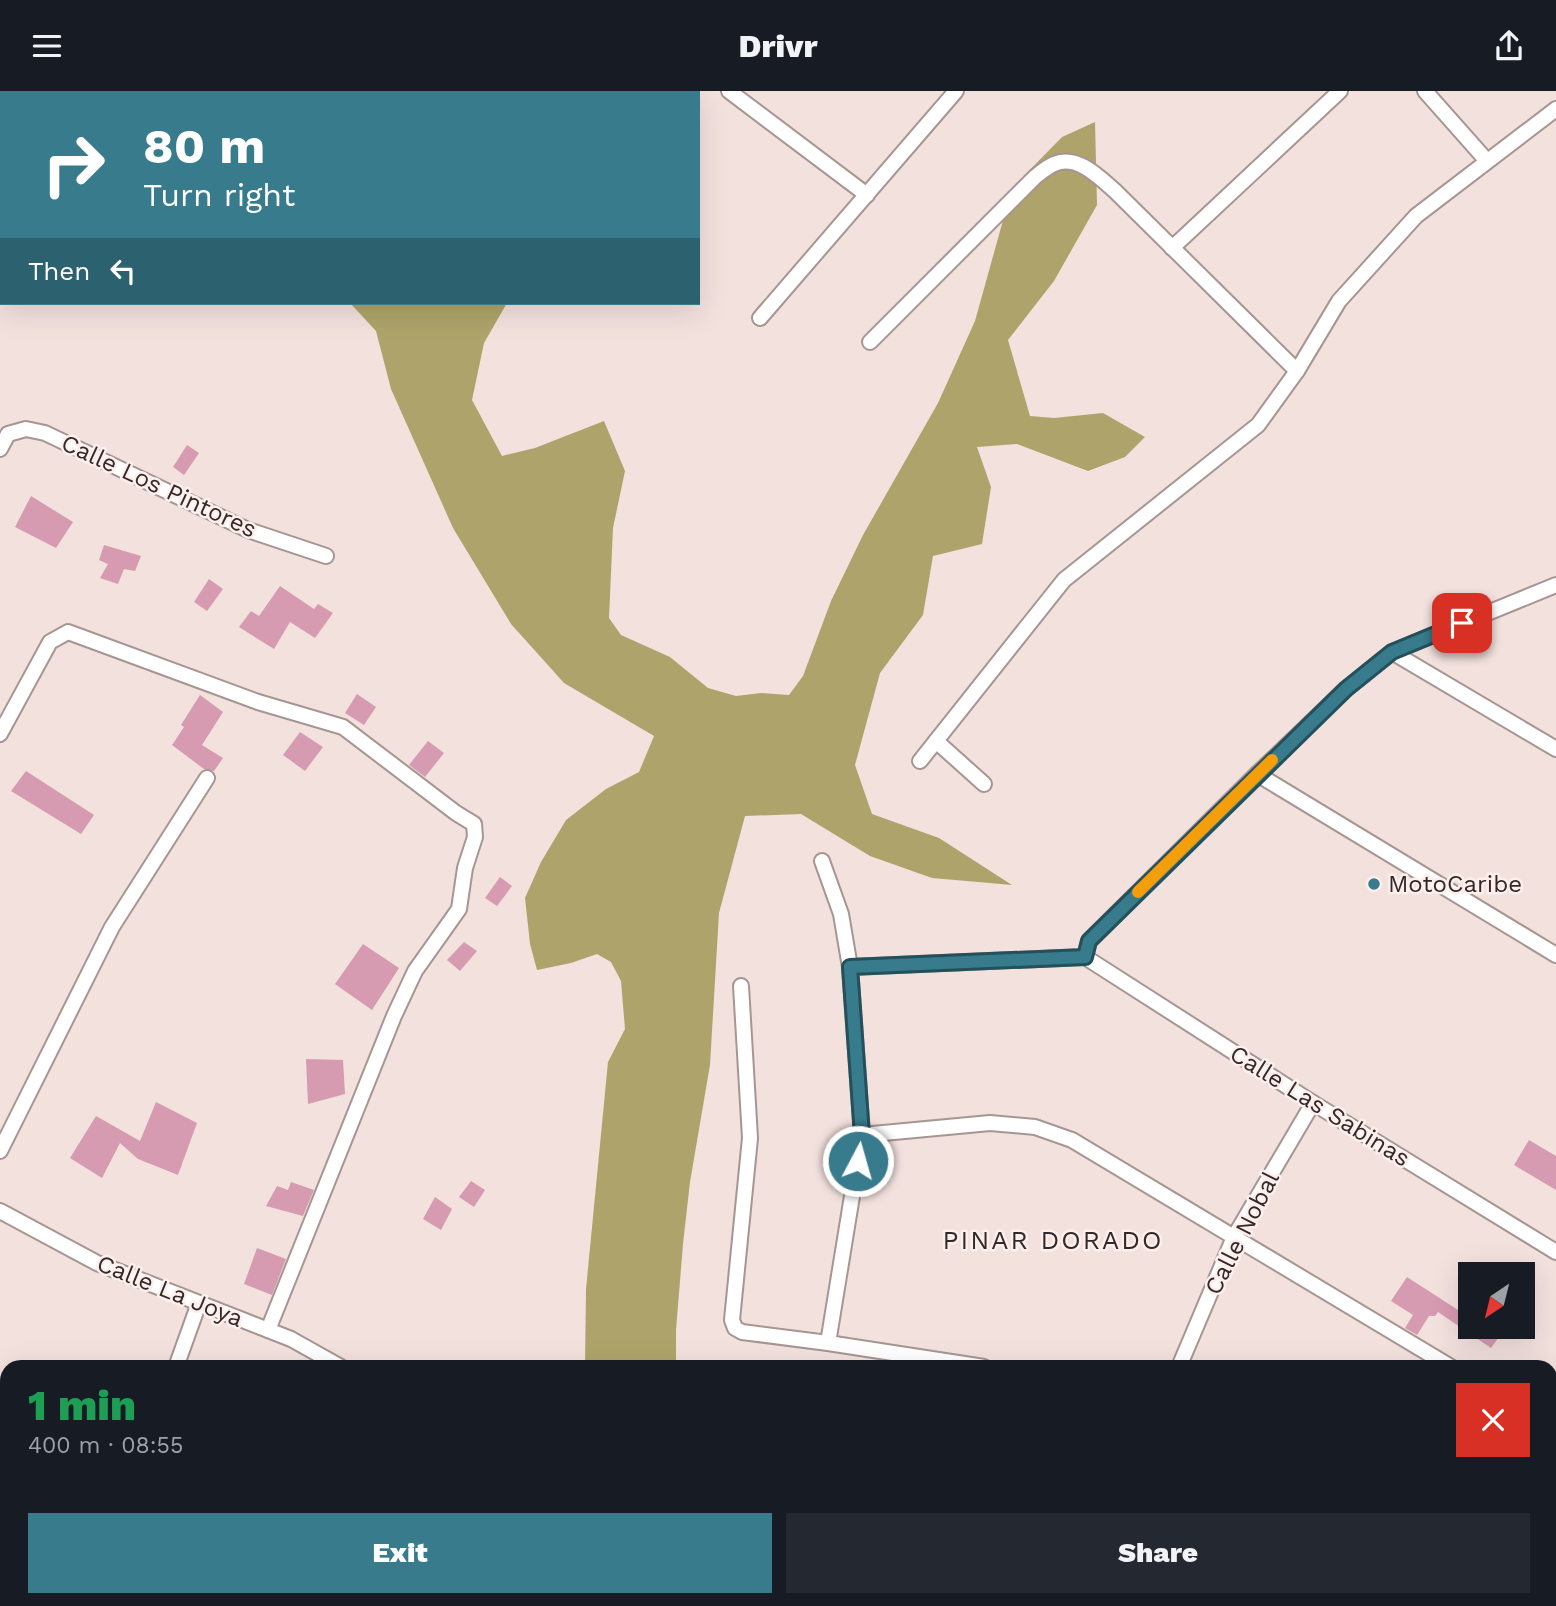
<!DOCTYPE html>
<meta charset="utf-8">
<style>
body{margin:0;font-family:"Work Sans",sans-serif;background:#242831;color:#f1f3f6;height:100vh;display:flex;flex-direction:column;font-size:26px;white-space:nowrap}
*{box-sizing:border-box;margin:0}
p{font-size:23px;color:#9ea1a6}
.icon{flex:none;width:38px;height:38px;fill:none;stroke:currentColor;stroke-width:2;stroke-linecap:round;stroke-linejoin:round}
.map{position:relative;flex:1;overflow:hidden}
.panel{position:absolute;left:0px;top:1269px;width:1558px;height:247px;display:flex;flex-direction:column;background:#171b24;border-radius:21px 21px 0 0;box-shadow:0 7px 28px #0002}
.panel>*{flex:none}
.hud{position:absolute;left:0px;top:0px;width:700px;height:214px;box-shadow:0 7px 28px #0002;background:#387b8c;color:#fff;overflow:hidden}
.needle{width:46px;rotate:215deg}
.fabs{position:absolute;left:1458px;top:1171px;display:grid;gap:14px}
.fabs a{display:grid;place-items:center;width:77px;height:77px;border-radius:0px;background:#171b24;box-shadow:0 7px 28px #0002;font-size:35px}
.pin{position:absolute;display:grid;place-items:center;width:60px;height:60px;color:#fff;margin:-30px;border-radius:14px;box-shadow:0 4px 10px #0006}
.me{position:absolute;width:77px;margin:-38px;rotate:6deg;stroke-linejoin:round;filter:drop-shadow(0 0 5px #0008)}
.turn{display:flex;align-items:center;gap:24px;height:147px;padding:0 28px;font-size:32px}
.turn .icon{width:91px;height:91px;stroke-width:2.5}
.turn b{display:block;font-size:49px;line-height:60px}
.then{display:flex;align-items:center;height:66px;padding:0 28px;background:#0003;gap:14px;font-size:26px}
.round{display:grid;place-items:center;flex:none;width:74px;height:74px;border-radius:0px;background:#242831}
.overview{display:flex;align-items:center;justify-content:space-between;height:119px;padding:0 28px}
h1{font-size:42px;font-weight:800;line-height:52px;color:#1e9e55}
.button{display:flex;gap:14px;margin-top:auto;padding:14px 28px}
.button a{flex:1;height:80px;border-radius:0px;background:#387b8c;color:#fff;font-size:28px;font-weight:800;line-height:80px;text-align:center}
.button a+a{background:#242831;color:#f1f3f6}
header{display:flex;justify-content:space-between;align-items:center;height:91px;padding:0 28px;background:#171b24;font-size:32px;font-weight:800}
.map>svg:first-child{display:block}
.forest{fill:#aea46b}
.building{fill:#d79bb1}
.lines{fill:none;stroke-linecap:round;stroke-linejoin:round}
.street-casing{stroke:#a69693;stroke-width:18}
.street{stroke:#fff;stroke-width:14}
.route-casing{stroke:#24505b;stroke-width:18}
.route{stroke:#387b8c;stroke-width:12}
.slow{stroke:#f59e0b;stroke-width:12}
.poi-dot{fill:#387b8c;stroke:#feefed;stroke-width:2.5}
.labels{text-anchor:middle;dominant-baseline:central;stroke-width:5;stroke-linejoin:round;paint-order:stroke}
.street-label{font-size:24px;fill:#312a29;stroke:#feefed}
.poi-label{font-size:24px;fill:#312a29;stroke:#feefed;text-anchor:start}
.neighbourhood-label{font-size:26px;letter-spacing:2px;fill:#312a29;stroke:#feefed}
</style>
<header><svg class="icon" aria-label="menu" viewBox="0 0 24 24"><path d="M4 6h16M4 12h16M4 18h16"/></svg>Drivr<svg class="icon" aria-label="share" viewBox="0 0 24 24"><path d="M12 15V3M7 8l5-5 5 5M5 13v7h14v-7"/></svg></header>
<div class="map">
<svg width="1556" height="1515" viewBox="0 0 1556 1515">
<rect width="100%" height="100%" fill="#f3e1de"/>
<!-- forest -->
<g class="forest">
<path d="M6 0H330L331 2H5Z"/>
<path d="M1095 31 1097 114 1054 190 1008 249 1030 325 1054 327 1103 322 1145 346 1125 366 1088 380 1017 353 977 356 991 396 982 453 933 465 923 524 880 582 855 674 872 723 939 747 1012 794 932 787 870 765 801 723 745 725 719 822 710 974 690 1091 683 1153 676 1239V1276H585L586 1198 608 971 625 938 621 890 611 871 597 863 571 872 537 879 530 853 525 807 541 771 566 729 606 698 639 681 654 645 564 592 511 533 453 437 391 298 376 240 350 212H507L484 252 472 309 502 365 535 357 604 330 625 380 613 437 609 527 621 544 670 566 708 597 736 605 761 602 789 604 803 585 831 510 863 444 938 312 975 230 1012 97 1062 46Z"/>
<path d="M493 1509H670V1515H500Z"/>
</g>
<!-- building -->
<g class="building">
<path d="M187 354 199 362 184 384 173 376Z"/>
<path d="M31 405 73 431 56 457 15 436Z"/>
<path d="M104 454 141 465 135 480 124 478 118 493 100 487 108 473 99 469Z"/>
<path d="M209 488 223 498 207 520 194 511Z"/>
<path d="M280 495 314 518 318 513 333 522 315 547 290 531 274 558 239 536 251 520 259 525Z"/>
<path d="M357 603 376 616 364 634 345 622Z"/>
<path d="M200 604 223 621 202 654 223 667 214 680 204 678 172 654 184 636 181 634Z"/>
<path d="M300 641 323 656 305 680 283 664Z"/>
<path d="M428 650 444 662 425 686 409 674Z"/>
<path d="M26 680 94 724 81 743 11 700Z"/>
<path d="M500 786 512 795 497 815 485 807Z"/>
<path d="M464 851 477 860 460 880 447 869Z"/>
<path d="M363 853 399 877 372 919 335 893Z"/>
<path d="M306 968 343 969 345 1003 308 1013Z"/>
<path d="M156 1011 197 1032 178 1084 138 1068 120 1052 102 1087 70 1067 96 1025 140 1050Z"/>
<path d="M1529 1049 1556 1065V1099L1514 1074Z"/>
<path d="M471 1090 485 1099 474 1116 459 1106Z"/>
<path d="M291 1091 314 1099 303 1125 266 1115 277 1095 288 1099Z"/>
<path d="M435 1106 452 1118 441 1139 423 1128Z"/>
<path d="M257 1157 286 1168 272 1204 244 1193Z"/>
<path d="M1407 1186 1458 1219 1470 1202V1236H1506L1491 1257 1438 1221 1435 1225H1429L1417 1244 1405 1237 1413 1224 1391 1210Z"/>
</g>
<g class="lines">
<defs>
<g id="street">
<path d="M729 0 867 104"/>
<path d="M1425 0 1487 70"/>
<path d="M1172 157 1340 0"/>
<path d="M760 227 956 0"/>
<path d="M870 251 1035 86C1040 82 1047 76 1054 73 1077 63 1099 86 1115 100L1297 280"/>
<path d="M0 358 8 343 26 338 45 342 248 439 326 465"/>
<path d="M1392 561 1556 658"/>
<path d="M0 643 50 551 68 541 258 611 343 636 456 722 474 733 475 746 465 777 459 818 415 880 394 925 268 1239"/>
<path d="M936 650 984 693"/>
<path d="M920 670 1064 489 1258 334 1297 280 1339 210 1416 125 1556 18"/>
<path d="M1257 683 1556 864"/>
<path d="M822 770 841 823 850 876 862 1044 828 1252"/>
<path d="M1085 866 1089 850 1257 683 1346 598 1392 561 1556 494"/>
<path d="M1085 866 1313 1012 1556 1161"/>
<path d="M850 876 1085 866"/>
<path d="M741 895 750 1047 732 1229 735 1237 742 1241 828 1252 984 1276"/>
<path d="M862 1044 990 1032 1035 1036 1072 1049 1451 1276"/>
<path d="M0 1060 112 836 207 687"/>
<path d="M0 1120 97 1172 291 1248 341 1276"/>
<path d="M176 1276 199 1212"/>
<path d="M1179 1276 1234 1146 1313 1012"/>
<path d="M1550 1335 1556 1339"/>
<path d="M997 1508 998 1515"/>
<path d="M1346 1508 1359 1515"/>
<path d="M1532 1508 1543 1515"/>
<path d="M96 1515 98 1508"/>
<path d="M457 1515 459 1508"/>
<path d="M1432 1515 1436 1508"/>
</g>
</defs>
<!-- street casing -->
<use href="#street" class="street-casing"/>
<!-- street -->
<use href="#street" class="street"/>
</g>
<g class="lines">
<defs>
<path id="route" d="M858 1070 862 1044 850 876 1085 866 1089 850 1346 598 1392 561 1462 532"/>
</defs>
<!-- route casing -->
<use href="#route" class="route-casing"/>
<!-- route -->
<use href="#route" class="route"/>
<!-- slow -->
<path class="slow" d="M1138 801 1272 669"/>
</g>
<!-- markers -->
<circle class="poi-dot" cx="1374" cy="793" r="7"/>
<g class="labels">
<!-- street labels -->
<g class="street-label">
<text transform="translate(159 395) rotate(25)">Calle Los Pintores</text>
<text transform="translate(1320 1015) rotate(32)">Calle Las Sabinas</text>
<text transform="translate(1242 1142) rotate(-63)">Calle Nobal</text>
<text transform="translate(170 1200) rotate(22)">Calle La Joya</text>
</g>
<!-- poi labels -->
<g class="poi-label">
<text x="1388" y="793">MotoCaribe</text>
</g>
<!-- neighbourhood labels -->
<g class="neighbourhood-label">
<text x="1053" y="1149">PINAR DORADO</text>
</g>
</g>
</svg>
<div class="fabs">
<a><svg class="needle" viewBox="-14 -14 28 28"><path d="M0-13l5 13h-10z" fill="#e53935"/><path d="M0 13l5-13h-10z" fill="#9ea1a6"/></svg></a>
</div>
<div class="pin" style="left:1462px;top:532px;background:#d93025"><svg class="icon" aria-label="arrive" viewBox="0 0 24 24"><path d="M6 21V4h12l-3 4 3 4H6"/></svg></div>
<svg class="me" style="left:858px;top:1070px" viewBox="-20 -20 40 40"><circle r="17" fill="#387b8c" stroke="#fff" stroke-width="3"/><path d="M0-11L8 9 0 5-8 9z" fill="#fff"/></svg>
<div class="hud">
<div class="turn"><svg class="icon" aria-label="right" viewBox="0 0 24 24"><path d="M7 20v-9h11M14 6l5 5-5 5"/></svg><div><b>80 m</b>Turn right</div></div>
<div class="then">Then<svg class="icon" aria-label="left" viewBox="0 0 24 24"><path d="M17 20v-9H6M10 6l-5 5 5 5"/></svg></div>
</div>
<section class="panel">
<div class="overview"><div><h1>1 min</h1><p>400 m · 08:55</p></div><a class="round" style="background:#d93025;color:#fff"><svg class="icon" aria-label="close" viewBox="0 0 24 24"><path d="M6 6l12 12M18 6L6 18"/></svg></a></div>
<div class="button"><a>Exit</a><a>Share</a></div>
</section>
</div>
